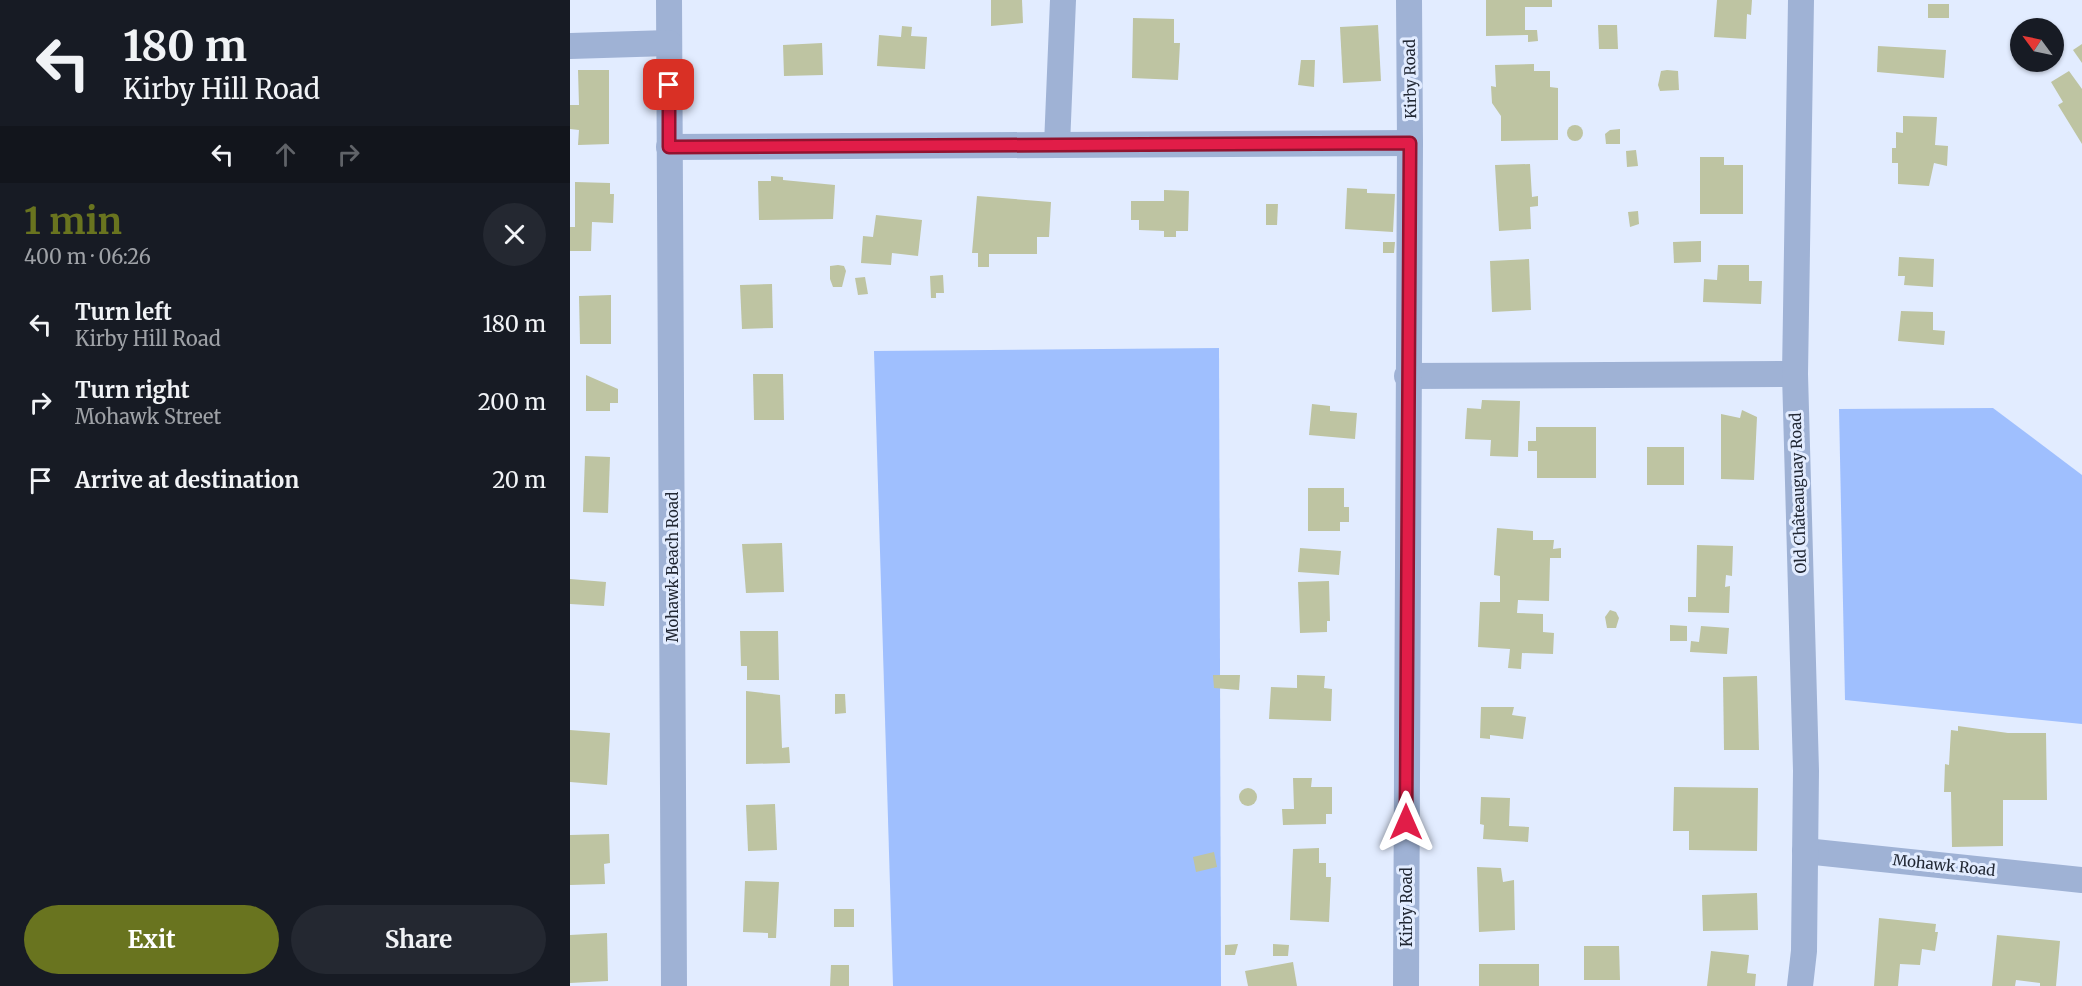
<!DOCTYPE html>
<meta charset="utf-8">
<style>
body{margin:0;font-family:Merriweather,serif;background:#242831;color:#f1f3f6;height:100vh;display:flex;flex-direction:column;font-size:22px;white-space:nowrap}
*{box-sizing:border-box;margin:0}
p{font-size:20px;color:#9ea1a6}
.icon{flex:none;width:33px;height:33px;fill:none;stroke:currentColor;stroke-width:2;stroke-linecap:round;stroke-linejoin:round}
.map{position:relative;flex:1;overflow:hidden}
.drawer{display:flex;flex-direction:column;background:#171b24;width:570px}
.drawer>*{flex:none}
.top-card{background:#171b24;color:#f1f3f6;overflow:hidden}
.needle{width:39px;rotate:303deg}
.fabs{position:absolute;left:1440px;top:18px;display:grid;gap:12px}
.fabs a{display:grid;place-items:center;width:54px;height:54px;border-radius:50%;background:#171b24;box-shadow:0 2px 4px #0004;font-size:30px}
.pin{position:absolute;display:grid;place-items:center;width:51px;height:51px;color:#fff;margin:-26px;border-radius:12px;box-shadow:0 3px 9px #0006}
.me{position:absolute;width:66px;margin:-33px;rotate:0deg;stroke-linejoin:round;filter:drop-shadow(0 0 4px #0008)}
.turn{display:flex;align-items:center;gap:21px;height:126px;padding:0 24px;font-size:27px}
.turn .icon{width:78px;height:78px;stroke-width:2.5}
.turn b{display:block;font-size:42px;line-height:51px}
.lanes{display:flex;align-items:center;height:57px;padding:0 24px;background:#0003;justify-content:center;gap:30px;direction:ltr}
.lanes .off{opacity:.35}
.round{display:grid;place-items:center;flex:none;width:63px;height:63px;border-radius:32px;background:#242831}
.overview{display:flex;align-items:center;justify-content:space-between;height:102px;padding:0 24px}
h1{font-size:36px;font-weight:700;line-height:45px;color:#69741f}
.action{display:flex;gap:12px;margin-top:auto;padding:12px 24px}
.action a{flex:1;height:69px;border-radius:36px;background:#69741f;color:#fff;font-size:24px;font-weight:700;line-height:69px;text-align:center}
.action a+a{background:#242831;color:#f1f3f6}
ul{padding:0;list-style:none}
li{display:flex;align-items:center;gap:18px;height:78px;padding:0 24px}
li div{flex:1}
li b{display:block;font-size:22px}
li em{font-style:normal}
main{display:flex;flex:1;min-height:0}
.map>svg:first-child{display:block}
.green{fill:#9fbffe}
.building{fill:#bec4a2}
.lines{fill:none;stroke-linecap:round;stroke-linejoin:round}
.minor{stroke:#9fb2d5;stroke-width:26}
.route-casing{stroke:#92132f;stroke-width:15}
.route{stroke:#e11d48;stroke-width:10}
.labels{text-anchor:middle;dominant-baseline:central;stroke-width:6;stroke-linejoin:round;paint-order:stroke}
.street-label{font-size:15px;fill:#212733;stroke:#e2ecff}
</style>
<main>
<section class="drawer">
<div class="top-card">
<div class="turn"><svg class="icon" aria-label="left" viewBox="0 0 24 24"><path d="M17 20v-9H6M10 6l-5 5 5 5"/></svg><div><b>180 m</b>Kirby Hill Road</div></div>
<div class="lanes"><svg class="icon" aria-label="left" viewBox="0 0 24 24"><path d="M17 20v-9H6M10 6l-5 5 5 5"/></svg><svg class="icon off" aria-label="ahead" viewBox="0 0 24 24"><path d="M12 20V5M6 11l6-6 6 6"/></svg><svg class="icon off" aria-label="right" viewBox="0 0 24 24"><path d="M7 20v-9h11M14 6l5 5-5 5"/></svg></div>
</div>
<div class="overview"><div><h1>1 min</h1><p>400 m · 06:26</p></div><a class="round"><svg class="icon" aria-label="close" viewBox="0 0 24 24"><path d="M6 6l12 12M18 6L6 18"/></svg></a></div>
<ul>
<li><svg class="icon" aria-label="left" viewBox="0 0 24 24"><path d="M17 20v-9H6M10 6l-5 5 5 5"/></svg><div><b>Turn left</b><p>Kirby Hill Road</p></div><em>180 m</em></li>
<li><svg class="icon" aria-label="right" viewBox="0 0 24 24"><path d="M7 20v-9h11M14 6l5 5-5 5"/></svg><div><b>Turn right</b><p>Mohawk Street</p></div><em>200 m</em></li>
<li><svg class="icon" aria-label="arrive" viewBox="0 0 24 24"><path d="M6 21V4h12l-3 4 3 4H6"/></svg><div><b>Arrive at destination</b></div><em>20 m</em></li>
</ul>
<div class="action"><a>Exit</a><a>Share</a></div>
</section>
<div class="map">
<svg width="1512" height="986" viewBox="0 0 1512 986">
<rect width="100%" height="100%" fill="#e2ecff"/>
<!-- green -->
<g class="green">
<path d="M649 348 651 986H323L304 351Z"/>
<path d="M1423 408 1512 475V724L1275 700 1269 409Z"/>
</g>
<!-- building -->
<g class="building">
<path d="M421 0H452L453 23 421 26Z"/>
<path d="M916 0H982V7H955V30H967L968 41 958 42V35L916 36Z"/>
<path d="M1147 0H1182L1181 15 1177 14 1176 39 1144 37Z"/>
<rect x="1358" y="4" width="21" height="14"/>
<path d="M563 18 604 19V43H610L608 80 562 78Z"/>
<path d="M808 25 811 81 773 83 770 27Z"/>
<path d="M1028 25H1047L1048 49H1029Z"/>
<path d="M332 26 342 27 341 36 357 37 355 69 307 66 309 35 331 37Z"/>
<path d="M252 43 253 75 214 76 213 45Z"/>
<path d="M1512 44V63L1503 50Z"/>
<path d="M1308 46 1376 50 1374 78 1307 72Z"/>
<path d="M731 60H745L744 87 728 85Z"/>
<path d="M964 64V71H980V87L988 88V140L931 141V116L922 103 921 86 926 87 925 65Z"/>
<path d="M8 70H39V144L8 145 9 130 0 129V105H9Z"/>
<path d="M1097 70 1108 71 1109 90 1090 91 1088 85 1091 71Z"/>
<path d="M1499 71 1512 89V144L1488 105 1493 102 1481 82Z"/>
<path d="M1333 116 1367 117 1365 145 1378 146 1377 166 1364 163 1359 186 1328 184V163H1322V148H1326V132L1333 133Z"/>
<circle cx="1005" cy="133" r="8"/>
<path d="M1050 129V144H1036L1035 134 1040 130Z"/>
<path d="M1066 150 1068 166 1057 167 1056 151Z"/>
<path d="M1130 157H1154V165H1173V214H1130Z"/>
<path d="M960 164 962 197 968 196V206L960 207 961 229 929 231 925 165Z"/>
<path d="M201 176 213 177V180L265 185 263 219 189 220 188 181H201Z"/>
<path d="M5 182 40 183V194H44L43 223 22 222 21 251H0V227H5Z"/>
<path d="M777 188 797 189V193L825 194 823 232 775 229Z"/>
<path d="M594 190 619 191 618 231H606V237H594V231L569 230V220H561V201H594Z"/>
<path d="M407 196 481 202 479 237H467V254H419V267H408V253H402Z"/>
<path d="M696 204H708L707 225H696Z"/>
<path d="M1068 211 1069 224 1060 227 1058 212Z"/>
<path d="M306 215 352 220 348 256 322 253 321 265 291 263 293 236 303 237Z"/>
<path d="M1131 241V262L1104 263 1103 242Z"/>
<path d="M813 242H825L824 253H813Z"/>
<path d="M1329 257 1364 259 1363 287 1334 285 1335 276H1328Z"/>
<path d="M959 259 961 310 922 312 920 261Z"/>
<path d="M268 265 274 266 276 271 272 287H263L260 279V266Z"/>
<path d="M1148 265H1179V281H1192L1191 304 1133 302 1134 279 1147 280Z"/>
<path d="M373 275 374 293H366V298H361L360 276Z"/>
<path d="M295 277 298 294 288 295 285 278Z"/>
<path d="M202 284 203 328 172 329 170 285Z"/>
<path d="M41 295V344H10L9 296Z"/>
<path d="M1331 311 1363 312V330L1375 331 1374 345 1328 341Z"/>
<path d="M183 374H213L214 420H184Z"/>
<path d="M16 375 48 389V403H40V411H16Z"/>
<path d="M912 400 950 401 948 457 920 456 921 440 895 439 897 408 911 409Z"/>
<path d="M742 404 760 406V411L787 413 785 439 739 435Z"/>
<path d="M1172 410 1187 417 1184 480 1151 479V414L1170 418Z"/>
<path d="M966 427H1026V478H967V451H958V441H966Z"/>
<rect x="1077" y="447" width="37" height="38"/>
<path d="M15 456 40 457 38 513 13 512Z"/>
<path d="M738 488H774V507H779V522H770V531H738Z"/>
<path d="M927 528 963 531V540H984L983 549 991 548V558H980L979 601 948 600 947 613 973 614V632L984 633 983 654 952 653 951 669 938 668 940 649 908 647 910 602H930V576L924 575Z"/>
<path d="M212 543 214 592 176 593 172 544Z"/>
<path d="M1127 545 1163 546 1162 576 1156 575 1155 587 1160 586 1159 613 1118 612V597H1126Z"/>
<path d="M730 548 771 551 769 575 728 572Z"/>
<path d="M0 579 36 582 34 606 0 604Z"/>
<path d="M759 581 760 621H757V632L730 633 728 582Z"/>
<path d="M1040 610 1046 612 1049 618 1046 628H1037L1035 617Z"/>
<path d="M1100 625 1117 626V641H1100Z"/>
<path d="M1131 626 1159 628 1157 654 1120 652 1121 641 1129 642Z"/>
<path d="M170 631H208L209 680H177V666H171Z"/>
<path d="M643 675H670L669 690 644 688Z"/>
<path d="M727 675 755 676 754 688 762 689 761 721 699 719 701 687 727 688Z"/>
<path d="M1187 676 1189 750H1154L1153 677Z"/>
<path d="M176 691 210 695 212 748 219 747 220 763 176 764Z"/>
<path d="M265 694H275L276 713 265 714Z"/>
<path d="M911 707H944L942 715 956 717 953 739 920 735V739L910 738Z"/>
<path d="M1388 726 1438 733H1476L1477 800H1433V846L1382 847 1381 792H1374L1375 764 1379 765 1381 730 1388 731Z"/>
<path d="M0 730 40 733 37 785 0 782Z"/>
<path d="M723 778H742L741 787H762V814H756V824L713 825 712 809H724Z"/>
<path d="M1104 787 1188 788 1187 851 1119 850V831H1103Z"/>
<circle cx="678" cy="797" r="9"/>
<path d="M911 797 940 798 939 826 959 827 958 842 913 839 914 825 910 824Z"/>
<path d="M205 804 207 850 178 851 176 805Z"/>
<path d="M39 834 40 863 34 864 35 884 0 885V835Z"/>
<path d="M749 848V863H756V877H761L759 922 720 920 723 849Z"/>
<path d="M644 852 647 867 626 872 623 857Z"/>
<path d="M907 867 931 868 933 882 944 880 945 930 909 932Z"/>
<path d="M175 881 209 882 206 938H198V933L173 932Z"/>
<path d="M1187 893 1188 930 1133 931 1132 895Z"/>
<rect x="264" y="909" width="20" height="18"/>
<path d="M1309 918 1366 924 1365 932H1368L1365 951 1352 949 1350 965 1330 964 1328 986H1304Z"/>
<path d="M37 933 38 981 0 983V935Z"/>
<path d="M1427 935 1490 941 1486 986H1470V983L1446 980 1445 986H1422Z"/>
<path d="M668 944 665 955H655V945Z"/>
<path d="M703 944 719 945 718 956H703Z"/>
<path d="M1014 946H1049L1050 980H1014Z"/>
<path d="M1141 951 1179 955 1177 973 1186 974 1185 986H1137Z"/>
<path d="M723 962 727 986H678L675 971Z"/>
<rect x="909" y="964" width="60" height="22"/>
<path d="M261 965H279V986H260Z"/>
</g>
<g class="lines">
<!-- minor -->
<g class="minor">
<path d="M99 0 104 986"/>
<path d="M0 46 99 43"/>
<path d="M487 145 493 0"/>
<path d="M99 147 840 143"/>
<path d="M837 376 1225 374"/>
<path d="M1235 851 1512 880"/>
<path d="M836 986 840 143 839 0"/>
<path d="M1230 986 1234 951 1236 771 1225 374 1231 0"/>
</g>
</g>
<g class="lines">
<defs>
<path id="route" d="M99 85V147L840 143 836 822"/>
</defs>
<!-- route casing -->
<use href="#route" class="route-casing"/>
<!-- route -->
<use href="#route" class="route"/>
</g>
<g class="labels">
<!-- street labels -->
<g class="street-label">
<text transform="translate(840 79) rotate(-91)">Kirby Road</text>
<text transform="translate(1228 493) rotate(-92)">Old Châteauguay Road</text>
<text transform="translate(102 567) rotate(-90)">Mohawk Beach Road</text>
<text transform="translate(1374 865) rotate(6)">Mohawk Road</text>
<text transform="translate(836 907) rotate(-90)">Kirby Road</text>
</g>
</g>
</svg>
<div class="fabs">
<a><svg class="needle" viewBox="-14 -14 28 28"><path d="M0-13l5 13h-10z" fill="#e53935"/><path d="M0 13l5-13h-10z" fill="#9ea1a6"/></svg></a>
</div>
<div class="pin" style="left:99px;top:85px;background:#d93025"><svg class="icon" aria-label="arrive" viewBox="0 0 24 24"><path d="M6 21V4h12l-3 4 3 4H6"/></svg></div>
<svg class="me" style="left:836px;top:822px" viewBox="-20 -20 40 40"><path d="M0-17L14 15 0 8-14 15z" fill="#e11d48" stroke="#fff" stroke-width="4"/></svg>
</div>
</main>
